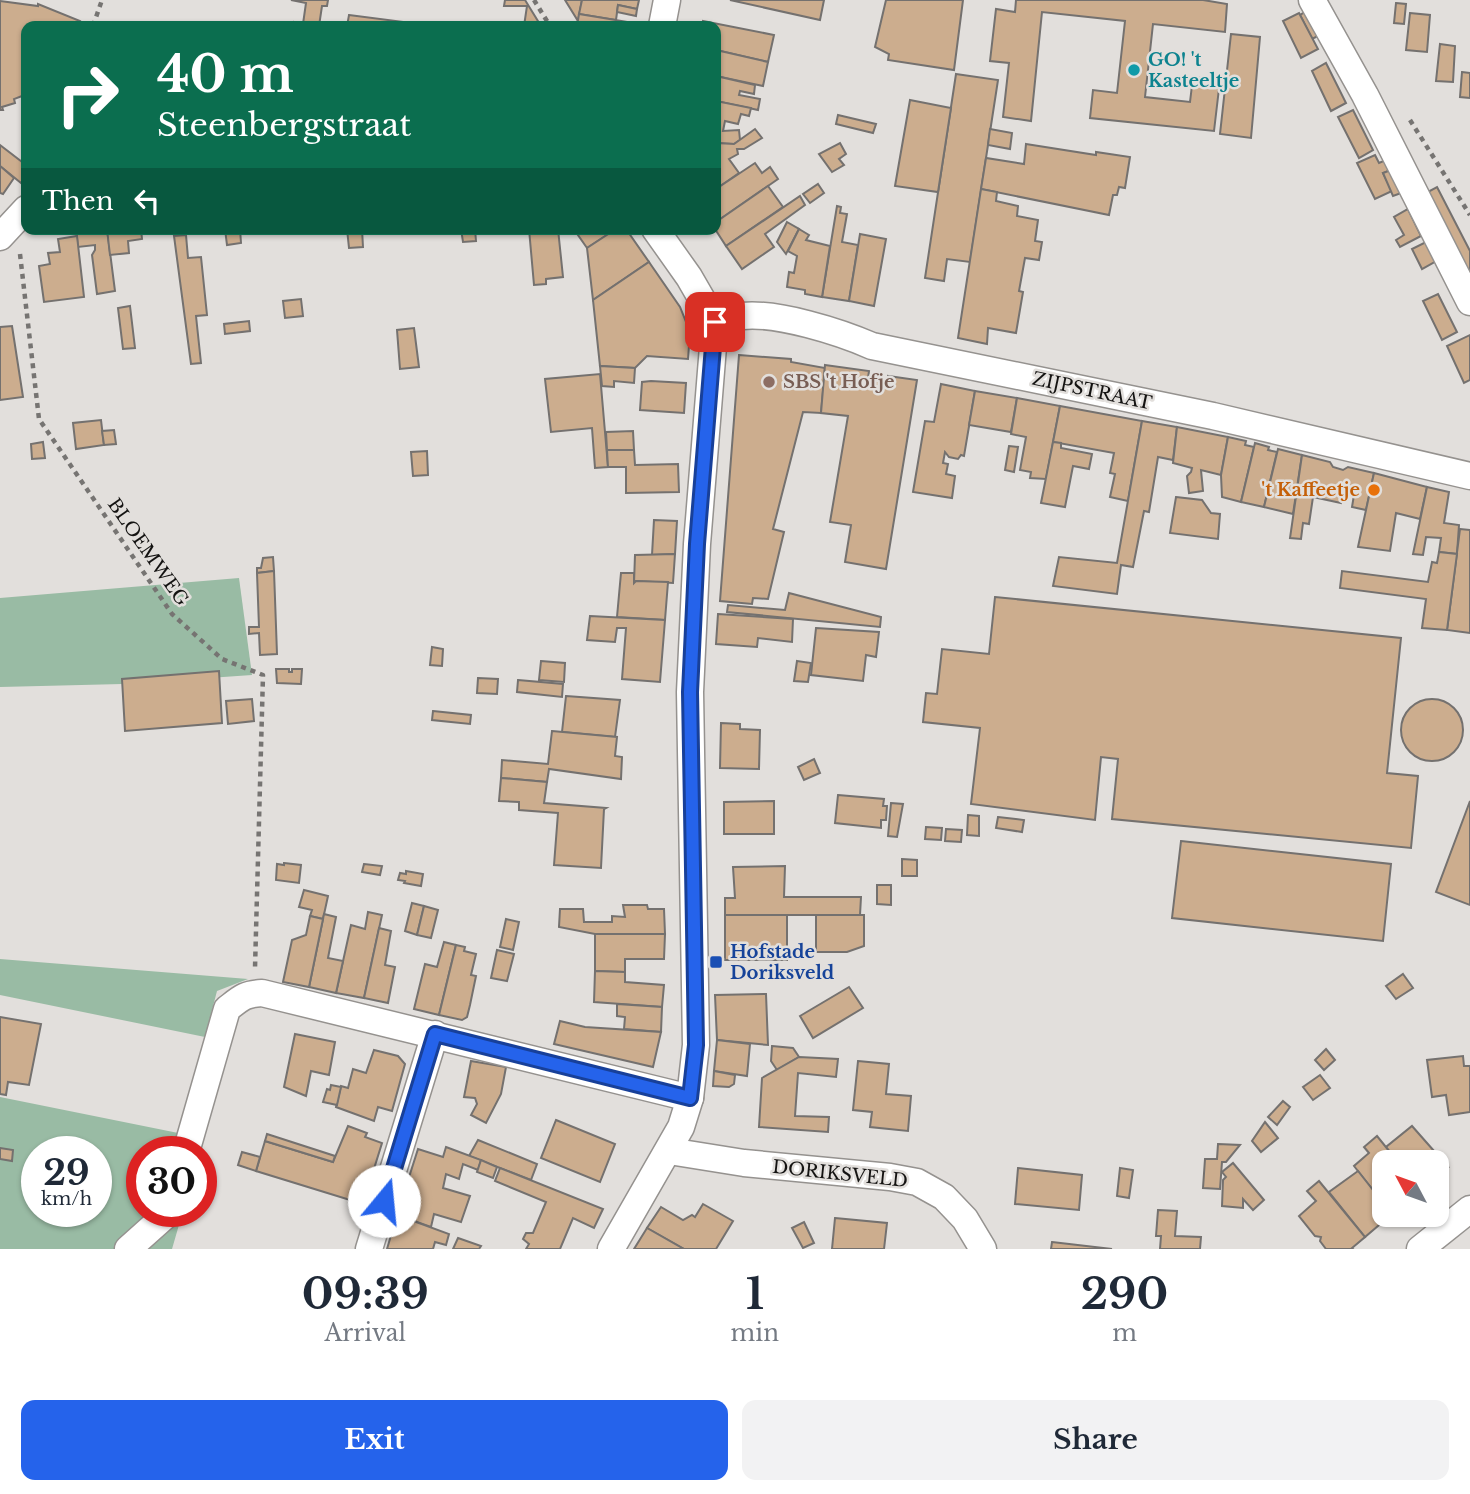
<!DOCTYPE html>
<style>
body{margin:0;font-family:"Libre Baskerville",serif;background:#f2f2f3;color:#1f2937;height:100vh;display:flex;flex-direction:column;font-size:26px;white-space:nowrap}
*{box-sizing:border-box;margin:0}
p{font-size:23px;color:#747a83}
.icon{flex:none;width:38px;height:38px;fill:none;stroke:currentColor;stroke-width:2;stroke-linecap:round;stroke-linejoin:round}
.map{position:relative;height:1249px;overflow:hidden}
.details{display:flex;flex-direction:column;background:#fff;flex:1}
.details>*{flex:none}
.guide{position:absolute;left:21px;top:21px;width:700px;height:214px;border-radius:14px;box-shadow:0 2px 5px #0004;background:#0b6e4f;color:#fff;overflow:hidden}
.needle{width:46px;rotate:311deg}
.tools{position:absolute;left:1372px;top:1150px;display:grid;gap:14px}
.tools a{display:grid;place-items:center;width:77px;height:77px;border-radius:14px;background:#fff;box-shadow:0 2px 5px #0004;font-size:35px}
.speed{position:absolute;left:21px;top:1136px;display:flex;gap:14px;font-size:35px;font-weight:700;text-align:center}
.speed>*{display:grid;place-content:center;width:91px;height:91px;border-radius:50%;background:#fff;box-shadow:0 2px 5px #0004;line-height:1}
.speed small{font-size:18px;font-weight:400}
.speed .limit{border:10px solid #d22;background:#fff;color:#111}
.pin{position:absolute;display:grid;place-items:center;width:60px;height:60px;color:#fff;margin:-30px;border-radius:14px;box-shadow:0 4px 10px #0006}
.me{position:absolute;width:77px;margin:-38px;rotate:17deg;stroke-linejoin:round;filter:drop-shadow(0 0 5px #0008)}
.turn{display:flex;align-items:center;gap:24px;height:147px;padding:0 21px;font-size:32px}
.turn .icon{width:91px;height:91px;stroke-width:2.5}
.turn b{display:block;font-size:49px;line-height:60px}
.then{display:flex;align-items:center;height:66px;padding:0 21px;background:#0003;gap:14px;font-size:26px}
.eta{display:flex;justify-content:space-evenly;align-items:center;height:119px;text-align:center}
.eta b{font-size:42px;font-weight:800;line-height:49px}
.cta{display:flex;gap:14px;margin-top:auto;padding:14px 21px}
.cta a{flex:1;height:80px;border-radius:14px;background:#2563eb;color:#fff;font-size:28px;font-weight:800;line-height:80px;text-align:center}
.cta a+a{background:#f2f2f3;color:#1f2937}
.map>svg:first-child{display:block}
.green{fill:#99bba4;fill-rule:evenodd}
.building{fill:#ccad8e;stroke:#74716f;stroke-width:2}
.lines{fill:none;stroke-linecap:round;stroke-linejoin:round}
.minor-casing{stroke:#95928f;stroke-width:29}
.path{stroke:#767472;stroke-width:4.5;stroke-dasharray:5 5;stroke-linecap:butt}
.minor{stroke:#fff;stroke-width:26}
.route-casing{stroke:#184099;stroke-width:18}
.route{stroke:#2563eb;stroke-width:12}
.culture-dot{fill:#0f9aa8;stroke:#e2dfdc;stroke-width:2.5}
.education-dot{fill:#8d6e63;stroke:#e2dfdc;stroke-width:2.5}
.food-dot{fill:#e8710a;stroke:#e2dfdc;stroke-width:2.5}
.transit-dot{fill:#1a4fb4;stroke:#e2dfdc;stroke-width:2.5}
.labels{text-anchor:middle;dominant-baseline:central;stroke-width:5;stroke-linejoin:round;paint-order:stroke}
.culture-label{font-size:18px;font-weight:bold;fill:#0d838f;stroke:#e2dfdc;text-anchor:start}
.education-label{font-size:18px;font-weight:bold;fill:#785e54;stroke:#e2dfdc;text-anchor:start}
.street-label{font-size:18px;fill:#141312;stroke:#e2dfdc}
.food-label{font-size:18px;font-weight:bold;fill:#c56008;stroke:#e2dfdc;text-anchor:end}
.transit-label{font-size:18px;font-weight:bold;fill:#164399;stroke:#e2dfdc;text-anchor:start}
</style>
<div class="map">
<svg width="1470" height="1249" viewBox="0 0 1470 1249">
<rect width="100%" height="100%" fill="#e2dfdc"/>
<!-- green -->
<g class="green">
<path d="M239 578 252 675 122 684 0 687V598Z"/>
<path d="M0 959 248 979 217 991 205 1037 0 995Z"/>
<path d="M0 1097 203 1138 199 1151 142 1152V1211H183L172 1249H0ZM37 1152H96V1211H37Z"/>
</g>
<!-- building -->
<g class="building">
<path d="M291 0H328L327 6H322L319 26H294V22L303 24 306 3Z"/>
<path d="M505 0H525L541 26H524L527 6H504Z"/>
<path d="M565 0H582L578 21Z"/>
<path d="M582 0H639L637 9 618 5 616 20 579 14Z"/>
<path d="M730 0H824L820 20Z"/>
<path d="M886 0H963L954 70 888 60 889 54 875 47Z"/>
<path d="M1016 0H1203L1227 4 1225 32 1153 24 1145 97 1190 102 1193 77 1220 80 1214 131 1090 118 1093 90 1117 93 1125 21 1042 12 1031 121 1003 117 1009 63 990 61 996 9 1015 12Z"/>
<path d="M0 1 38 6V4L80 21 78 26H26V101L22 96 14 99 15 103 2 107 3 110H0Z"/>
<path d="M1396 3 1406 4 1404 24 1394 23Z"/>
<path d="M618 5 637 9 636 16 617 12Z"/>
<path d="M1307 11 1320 35 1312 39 1300 15Z"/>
<path d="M1299 13 1318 49 1301 58 1283 21Z"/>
<path d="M1410 13 1430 15 1427 52 1406 50Z"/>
<path d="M579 14 634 23V26H577Z"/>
<path d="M349 15 404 22 403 26H347Z"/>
<path d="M703 21 774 35 768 62 716 50V26H702Z"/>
<path d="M1231 34 1260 37 1251 138 1220 134Z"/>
<path d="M1440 44 1455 46 1453 82 1436 81Z"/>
<path d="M716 50 768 62 763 86 716 76Z"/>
<path d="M1326 63 1346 103 1331 111 1312 71Z"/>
<path d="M1462 72 1470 73V98L1460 97Z"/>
<path d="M956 74 998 80 970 262 947 259 944 281 925 278Z"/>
<path d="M716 76 755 85 754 94 740 91 739 95 760 99 758 110 716 101Z"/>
<path d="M910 100 951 108 938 192 895 186Z"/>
<path d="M716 101 751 108 749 116 741 114 738 124 725 121 723 131 739 130 740 140 734 144 716 143Z"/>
<path d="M1353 110 1373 150 1359 158 1338 117Z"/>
<path d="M838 115 876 124 873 133 836 124Z"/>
<path d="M755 129 762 138 744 149H737L738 154 729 159 739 173 716 189V143L734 144Z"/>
<path d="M990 129 1012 133 1010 149 988 145Z"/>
<path d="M840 143 846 154 839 159 844 165 832 172 819 154Z"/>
<path d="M1026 144 1096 155V152L1130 157 1125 188 1119 187 1117 195H1113L1109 215 981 189 986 158 1024 164Z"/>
<path d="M0 145 26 165V175L21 183 0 166Z"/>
<path d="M1375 155 1379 163 1386 160 1391 170 1383 173 1392 191 1375 199 1357 163Z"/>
<path d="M755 163 762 173 770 167 778 179 716 222V189Z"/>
<path d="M0 166 14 178 3 194 0 193Z"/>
<path d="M1391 170 1404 192 1393 196 1383 173Z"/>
<path d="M818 184 824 193 810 203 803 194Z"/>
<path d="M768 186 783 207 726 246 715 229 716 222Z"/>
<path d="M1437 187 1470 251V274L1426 193Z"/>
<path d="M981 189 997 192 996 201 1018 206 1017 216 1038 220 1035 241 1042 242 1039 260 1025 258 1019 291 1023 292 1016 333 988 328 987 344 958 338Z"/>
<path d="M800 196 805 205 765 234 774 247 742 269 726 246Z"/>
<path d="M837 206 841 207 840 213 847 214 842 242 858 245 849 301 822 297Z"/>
<path d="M1408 209 1421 236 1400 247 1396 240 1404 235 1394 217Z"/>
<path d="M787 222 799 229 786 254 777 242Z"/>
<path d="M76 229H107L115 291 97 294 92 255 95 250V245L78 247Z"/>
<path d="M107 229H141L142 239 128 241 129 253 110 255Z"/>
<path d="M225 229H240L241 243 227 245Z"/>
<path d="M347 229H362L363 247 349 248Z"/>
<path d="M461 229H475L476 241 463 242Z"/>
<path d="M529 229H558L563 277 546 279V284L534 285Z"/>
<path d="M584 229H616L587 248 578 235Z"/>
<path d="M616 229H626L649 262 593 300 587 248Z"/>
<path d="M799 229 809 235 806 240 830 246 822 297 805 294V290L787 287 789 272 794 273 797 256 788 251Z"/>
<path d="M860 234 886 239 874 306 849 301Z"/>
<path d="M186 235 188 258 201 257 207 315 196 316 201 363 191 364 174 236Z"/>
<path d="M77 236 84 297 44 302 39 266 50 264 48 253 60 252 58 239Z"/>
<path d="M1428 241 1438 260 1422 269 1412 249Z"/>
<path d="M649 262 680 307 690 332 688 359 647 356 635 368 600 366 593 300Z"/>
<path d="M1438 294 1457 332 1442 340 1423 301Z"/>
<path d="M301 299 303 316 285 318 283 301Z"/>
<path d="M130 306 135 348 123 349 118 308Z"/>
<path d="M249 321 250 331 225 334 224 324Z"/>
<path d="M12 326 23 397 0 400V327Z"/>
<path d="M414 328 419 367 400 369 397 330Z"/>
<path d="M1470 335V380L1464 383 1447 346Z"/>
<path d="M739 355 791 359V362L825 368 821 413 803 412 773 529 784 532 768 599 753 598 752 604 720 601Z"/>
<path d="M825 365 869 371 868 378 888 380V376L917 380 886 569 845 562 851 525 830 522 848 416 821 413Z"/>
<path d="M600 366 635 368 634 383 614 381V387L602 386Z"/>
<path d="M600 374 608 467 595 468 592 428 551 432 545 379Z"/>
<path d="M651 381 686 383 684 413 640 410 642 382Z"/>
<path d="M941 384 975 391 964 456 961 455 958 459 949 457 945 452 943 463 948 464 946 474 955 476 952 498 913 492 925 421 934 422Z"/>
<path d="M975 391 1017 398 1011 432 969 425Z"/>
<path d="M1017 398 1060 406 1046 479 1030 478 1031 472 1020 470 1026 437 1011 434Z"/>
<path d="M1060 406 1142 421 1128 501 1110 497 1115 474 1110 473 1114 453 1053 442Z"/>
<path d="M101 420 104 445 76 449 73 423Z"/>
<path d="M1142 421 1177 427 1173 460 1158 457 1149 512 1144 511 1133 567 1121 565 1117 594 1053 586 1059 557 1117 563Z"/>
<path d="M1177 427 1228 437 1221 475 1201 470 1203 491 1189 493 1187 476 1191 472 1192 468 1173 463Z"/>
<path d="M114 430 116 444 104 445 102 431Z"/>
<path d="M633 431 634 450H607L606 432Z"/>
<path d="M1228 437 1246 441 1245 445 1254 447 1241 502 1222 497 1221 475Z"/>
<path d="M43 442 45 458 32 459 31 444Z"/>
<path d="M1053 442 1061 443V448L1092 454 1089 469 1073 466 1065 507 1041 503Z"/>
<path d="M1255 443 1269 447 1268 450 1277 452 1264 507 1241 502Z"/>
<path d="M1009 446 1018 447 1014 472 1005 470Z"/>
<path d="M1278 449 1302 455 1293 514 1264 507Z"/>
<path d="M607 450H634L635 465 678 464 679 492 626 493V467H608Z"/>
<path d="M427 451 428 475 413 476 411 452Z"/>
<path d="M1302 455 1330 462 1333 467 1343 470 1348 467 1374 473 1366 510 1352 507 1354 495 1343 492 1341 503 1313 497 1309 524 1303 523 1301 539 1290 538Z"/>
<path d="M1374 473 1427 487 1420 519 1396 513 1390 551 1358 547Z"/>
<path d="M1427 487 1449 492 1444 523 1459 525 1457 554 1439 552 1441 538 1426 537 1423 555 1413 554Z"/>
<path d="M1176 497 1202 500 1211 513 1220 514 1218 539 1170 533Z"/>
<path d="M654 520 677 521 675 554 652 555Z"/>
<path d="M1460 529 1470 530V633L1447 630Z"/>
<path d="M1439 552 1457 554 1447 630 1422 628 1426 599 1340 588 1342 571 1428 582 1432 562 1437 563Z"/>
<path d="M675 554 673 583 636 581 634 583 635 555Z"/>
<path d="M273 557 274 571 257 573V568H261L263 558Z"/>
<path d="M274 571 277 654 260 655 259 633 249 634V627H259L257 573Z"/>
<path d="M621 573H634V583L636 581 668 582 665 620 617 617Z"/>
<path d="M789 593 881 617 880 627 727 612 728 605 785 610Z"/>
<path d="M995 597 1401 638 1387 773 1418 776 1411 848 1112 819 1118 759 1101 757 1095 820 971 804 980 728 923 722 926 693 937 694 942 649 989 654Z"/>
<path d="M718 614 793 619 792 642 758 638 757 647 716 644Z"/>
<path d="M590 616 665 620 660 682 622 679 626 628H617L615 642 587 640Z"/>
<path d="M816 628 879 632 876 657 866 655 863 681 811 675Z"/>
<path d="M432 647 443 649 442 666 430 665Z"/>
<path d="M541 661 565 663 564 682 539 680Z"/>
<path d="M797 661 811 663 808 682 794 681Z"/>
<path d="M276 669H289V672H292V669H302L301 684 277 683Z"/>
<path d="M219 671 222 723 125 731 122 679Z"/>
<path d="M478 678 498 679 497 694 477 693Z"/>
<path d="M518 680 563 684 562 697 517 692Z"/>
<path d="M566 696 620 700 615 737 562 732Z"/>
<circle cx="1432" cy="730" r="31"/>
<path d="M252 699 254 721 228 724 226 701Z"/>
<path d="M433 711 471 715 470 724 432 720Z"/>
<path d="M721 723 740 724V729L760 730 759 769 720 768Z"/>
<path d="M552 731 617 737 615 756 622 757 621 779 549 769 547 782 501 778 502 760 548 764Z"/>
<path d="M814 759 820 773 804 780 798 767Z"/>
<path d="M501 778 547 782 544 803 606 808 604 809 601 868 554 865 558 813 519 810V802L499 801Z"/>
<path d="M838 795 884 799 883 806H887L886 820H881V828L835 823Z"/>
<path d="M774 801V834H724V802Z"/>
<path d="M1470 801V905L1436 892Z"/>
<path d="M891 803 903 804 897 837 888 836Z"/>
<path d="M968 815 979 816V836L967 835Z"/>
<path d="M998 817 1024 820 1022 832 996 828Z"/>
<path d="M926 827 942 828 941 840 925 839Z"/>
<path d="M946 829 962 830 961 842 945 841Z"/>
<path d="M1181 841 1391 864 1383 941 1172 918Z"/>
<path d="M902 859 917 860V876H902Z"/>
<path d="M284 863 301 865 299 883 276 880 277 864 284 865Z"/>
<path d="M364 864 382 866 380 875 362 872Z"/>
<path d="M785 866 784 897H861L860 915H725V898H735L733 867Z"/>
<path d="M406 871 423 874 421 886 404 883 405 881 398 880 400 873 406 874Z"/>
<path d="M877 885H891V905L877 904Z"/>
<path d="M304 890 328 896 323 919 310 916 312 910 299 907Z"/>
<path d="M412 903 424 906 417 935 405 931Z"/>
<path d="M623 905H647L648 909H664L665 934H595L559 927 560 909H583L584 922H612V916L625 917Z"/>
<path d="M424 906 438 910 431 938 417 935Z"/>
<path d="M368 912 382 915 364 998 336 993 351 925 365 929Z"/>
<path d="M324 914 336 917 328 958 343 961 336 993 309 987Z"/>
<rect x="725" y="915" width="62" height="45"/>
<path d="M816 915H864V946L847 952H816Z"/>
<path d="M310 916 323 919 309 987 283 982 292 940 306 935Z"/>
<path d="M506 919 519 922 513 950 500 947Z"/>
<path d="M379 928 391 931 385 965 395 967 388 1003 364 998Z"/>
<path d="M595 934H665L664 959H625V972L595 971Z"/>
<path d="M444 942 456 945 439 1015 414 1009 425 964 437 967Z"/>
<path d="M456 945 465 947 464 951 476 954 471 975 476 976 470 1005 467 1017 462 1020 439 1015Z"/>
<path d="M497 950 514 954 507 981 491 978Z"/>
<path d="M595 971 625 972V982L664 985 662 1007 594 1002Z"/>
<path d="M1403 974 1413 988 1396 999 1386 986Z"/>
<path d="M849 987 863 1008 813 1038 800 1016Z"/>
<path d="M766 994 768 1045 717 1040 715 995Z"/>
<path d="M617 1004 662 1007 661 1032 624 1029 625 1017 617 1016Z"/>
<path d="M0 1017 41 1024 29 1085 8 1082 6 1095 0 1094Z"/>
<path d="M560 1021 585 1027 661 1032 653 1067 554 1044Z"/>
<path d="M295 1034 335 1042 329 1075 311 1071 306 1096 284 1087Z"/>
<path d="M717 1040 750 1044 747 1076 714 1071Z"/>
<path d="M772 1046 793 1048 799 1057 777 1070 771 1061Z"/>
<path d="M1326 1049 1335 1060 1324 1070 1315 1060Z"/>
<path d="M374 1050 398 1056 405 1064 392 1111 378 1107 374 1121 336 1107 341 1086 348 1088 353 1069 366 1073Z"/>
<path d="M1463 1056 1464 1066H1470V1112L1449 1115 1446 1095 1432 1097 1427 1060Z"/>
<path d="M799 1057 838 1059 836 1077 798 1073 795 1116 829 1117 828 1132 759 1127 762 1078Z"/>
<path d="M471 1061 506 1067 501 1094 486 1123 471 1115 477 1104 475 1098 464 1097Z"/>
<path d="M858 1061 889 1064 886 1094 911 1096 908 1131 870 1127 872 1112 853 1110Z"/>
<path d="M714 1071 735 1075 734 1084 729 1087 713 1086Z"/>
<path d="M1320 1075 1330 1088 1313 1100 1303 1087Z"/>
<path d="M331 1085 341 1087 337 1105 323 1102 327 1089 330 1090Z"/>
<path d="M1283 1101 1290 1107 1277 1125 1268 1117Z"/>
<path d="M556 1120 615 1144 600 1182 541 1158Z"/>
<path d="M1265 1122 1278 1138 1261 1152 1252 1141Z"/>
<path d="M348 1126 367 1133 365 1137 382 1143 363 1204 256 1171 265 1141 333 1162Z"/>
<path d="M1412 1126 1449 1168 1446 1165 1437 1172V1162H1398L1386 1147Z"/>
<path d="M267 1134 335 1156 333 1162 265 1141Z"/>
<path d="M1377 1136 1398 1162H1384V1204L1354 1166 1369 1153 1364 1147Z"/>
<path d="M478 1140 537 1164 531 1180 469 1156Z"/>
<path d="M1218 1144 1240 1145 1226 1162H1222L1220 1189 1203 1188 1205 1159H1217Z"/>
<path d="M446 1147 481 1160 478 1170 463 1164 459 1179 446 1174 443 1188 470 1196 461 1222 434 1214 431 1227 397 1215 418 1149 443 1157Z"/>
<path d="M0 1148 13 1150 12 1161 0 1159Z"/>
<path d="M242 1152 260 1157 256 1171 238 1165Z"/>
<path d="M481 1160 497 1167 493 1178 477 1172Z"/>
<path d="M1233 1163 1264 1200 1253 1210 1243 1199V1208L1222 1206 1223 1180 1226 1177 1222 1172Z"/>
<path d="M500 1168 603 1209 594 1228 573 1218 560 1249H526L529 1244 523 1239 526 1233H533L546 1202 495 1181Z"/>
<path d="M1018 1168 1082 1175 1079 1210 1015 1204Z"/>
<path d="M1120 1168 1133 1170 1129 1198 1117 1196Z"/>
<path d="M1358 1171 1384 1204V1214H1392L1365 1237 1329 1192Z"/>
<path d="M1319 1181 1365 1237 1352 1248 1353 1249H1326L1320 1241 1321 1237 1315 1236 1299 1216 1316 1201 1307 1191Z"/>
<path d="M703 1204 733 1221 716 1249H684L647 1228 661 1207 683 1220 692 1215 695 1217Z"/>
<path d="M1158 1210 1177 1211 1175 1236 1201 1237 1200 1249H1160L1161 1236H1156Z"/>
<path d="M397 1215 449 1234 446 1245 435 1242 433 1249H387Z"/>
<path d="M835 1218 887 1223 884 1249H832Z"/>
<path d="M804 1222 814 1243 803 1248 792 1228Z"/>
<path d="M647 1228 684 1249H634Z"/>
<path d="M458 1238 481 1246 479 1249H453Z"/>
<path d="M1052 1242 1112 1249H1051Z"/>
</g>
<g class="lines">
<defs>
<g id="minor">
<path d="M1312 0 1365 95 1470 302"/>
<path d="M662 26 667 0"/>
<path d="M0 237 26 209"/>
<path d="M715 322C724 320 733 316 742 316 777 312 840 332 872 346L1213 416 1470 476"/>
<path d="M669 1151 744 1163 890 1177 917 1182 944 1197 965 1219 983 1249"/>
<path d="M186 1152 227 1009C241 998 244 994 262 993L690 1098"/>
<path d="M128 1249 166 1215 167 1211"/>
<path d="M369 1249 435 1034"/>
<path d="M611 1249 681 1127 690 1098 696 1045 690 692 697 544 715 322 689 277 655 229"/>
<path d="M1420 1249 1470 1209"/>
</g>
</defs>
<!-- minor casing -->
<use href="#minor" class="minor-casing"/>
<!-- path -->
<g class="path">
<path d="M534 0 550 26"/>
<path d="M93 26 102 0"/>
<path d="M1410 120 1470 215"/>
<path d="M20 254 39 419 172 614 222 659 263 675 255 968"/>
</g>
<!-- minor -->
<use href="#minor" class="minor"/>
</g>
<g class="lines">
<defs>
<path id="route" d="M384 1201 435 1034 690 1098 696 1045 690 692 697 544 715 322"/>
</defs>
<!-- route casing -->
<use href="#route" class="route-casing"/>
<!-- route -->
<use href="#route" class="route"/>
</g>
<!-- markers -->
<circle class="culture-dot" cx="1134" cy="70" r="7"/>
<circle class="education-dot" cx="769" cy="382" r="7"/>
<circle class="food-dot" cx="1374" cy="490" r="7"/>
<rect class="transit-dot" x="709" y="955" width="14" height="14" rx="3.5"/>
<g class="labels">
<!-- culture labels -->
<g class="culture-label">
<text x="1148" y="60">GO! 't<tspan x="1148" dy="21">Kasteeltje</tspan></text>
</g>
<!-- education labels -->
<g class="education-label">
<text x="783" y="382">SBS 't Hofje</text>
</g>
<!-- street labels -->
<g class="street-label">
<text transform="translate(1092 391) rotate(12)">ZIJPSTRAAT</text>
<text transform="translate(148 552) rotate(55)">BLOEMWEG</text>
<text transform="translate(840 1174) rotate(6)">DORIKSVELD</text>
</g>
<!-- food labels -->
<g class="food-label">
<text x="1360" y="490">'t Kaffeetje</text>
</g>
<!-- transit labels -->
<g class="transit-label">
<text x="730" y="952">Hofstade<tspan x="730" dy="21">Doriksveld</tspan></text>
</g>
</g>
</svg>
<div class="tools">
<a><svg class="needle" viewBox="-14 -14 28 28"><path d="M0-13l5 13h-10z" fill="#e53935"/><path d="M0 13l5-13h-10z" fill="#747a83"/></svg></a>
</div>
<div class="speed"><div>29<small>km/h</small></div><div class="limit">30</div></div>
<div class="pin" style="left:715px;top:322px;background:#d93025"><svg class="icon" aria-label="arrive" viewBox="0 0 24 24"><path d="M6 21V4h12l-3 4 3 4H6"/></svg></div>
<svg class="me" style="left:384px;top:1201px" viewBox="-20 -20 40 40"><circle r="19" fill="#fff"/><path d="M0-13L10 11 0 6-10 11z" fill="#2563eb"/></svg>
<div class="guide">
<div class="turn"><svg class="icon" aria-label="right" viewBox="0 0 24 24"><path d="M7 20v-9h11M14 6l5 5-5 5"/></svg><div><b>40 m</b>Steenbergstraat</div></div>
<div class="then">Then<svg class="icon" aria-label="left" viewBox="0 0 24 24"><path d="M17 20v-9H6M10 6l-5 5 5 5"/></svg></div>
</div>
</div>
<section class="details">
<div class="eta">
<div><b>09:39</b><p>Arrival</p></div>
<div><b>1</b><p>min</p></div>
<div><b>290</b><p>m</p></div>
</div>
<div class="cta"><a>Exit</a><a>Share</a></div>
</section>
